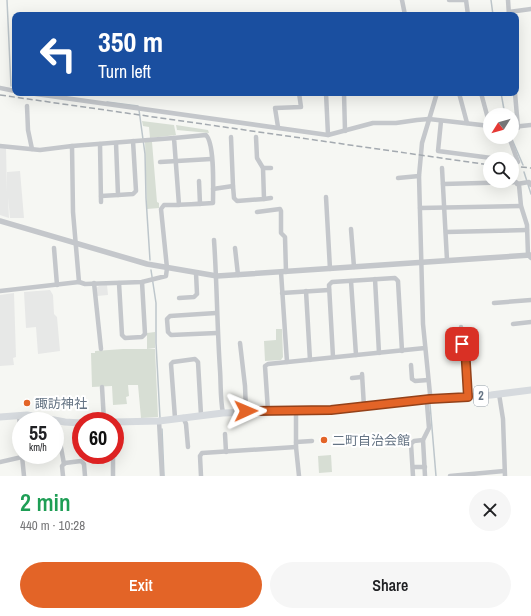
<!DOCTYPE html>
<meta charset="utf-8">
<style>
body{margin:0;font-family:"Archivo Narrow","Noto Sans JP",sans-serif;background:#f6f6f6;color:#202124;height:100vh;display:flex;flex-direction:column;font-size:15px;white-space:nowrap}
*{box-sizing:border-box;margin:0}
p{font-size:13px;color:#757577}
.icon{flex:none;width:22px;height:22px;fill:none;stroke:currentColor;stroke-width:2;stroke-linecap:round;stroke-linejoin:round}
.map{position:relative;height:476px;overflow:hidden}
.panel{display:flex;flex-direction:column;background:#fff;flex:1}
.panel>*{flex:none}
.guide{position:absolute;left:12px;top:12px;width:507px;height:84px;border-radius:8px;box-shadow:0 4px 16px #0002;background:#1a4fa0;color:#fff;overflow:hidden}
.needle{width:26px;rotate:233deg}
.tools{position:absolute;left:483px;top:108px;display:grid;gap:8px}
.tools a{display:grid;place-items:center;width:36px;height:36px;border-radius:50%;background:#fff;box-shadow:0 4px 16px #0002;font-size:20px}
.speed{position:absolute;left:12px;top:412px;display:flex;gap:8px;font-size:20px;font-weight:700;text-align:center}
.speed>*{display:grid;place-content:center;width:52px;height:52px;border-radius:50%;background:#fff;box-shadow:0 4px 16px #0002;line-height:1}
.speed small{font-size:10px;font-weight:400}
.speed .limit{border:6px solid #d22;background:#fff;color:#111}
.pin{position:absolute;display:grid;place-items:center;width:34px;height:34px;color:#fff;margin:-17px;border-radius:8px;box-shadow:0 2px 6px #0006}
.me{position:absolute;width:44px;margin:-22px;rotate:89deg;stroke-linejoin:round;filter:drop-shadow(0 0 3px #0008)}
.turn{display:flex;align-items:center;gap:14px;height:84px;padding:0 20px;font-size:18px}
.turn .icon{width:52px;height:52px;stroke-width:2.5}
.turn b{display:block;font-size:28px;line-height:34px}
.round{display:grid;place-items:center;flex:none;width:42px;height:42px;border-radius:21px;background:#f6f6f6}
.head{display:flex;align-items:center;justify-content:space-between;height:68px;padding:0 20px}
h1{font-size:24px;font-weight:600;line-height:30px;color:#1e9e55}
.primary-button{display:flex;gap:8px;margin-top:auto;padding:8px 20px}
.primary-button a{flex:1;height:46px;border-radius:24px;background:#e36427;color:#fff;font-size:16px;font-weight:600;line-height:46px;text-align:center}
.primary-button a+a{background:#f6f6f6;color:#202124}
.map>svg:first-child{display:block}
.built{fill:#e7e8e7}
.green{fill:#d7ded4}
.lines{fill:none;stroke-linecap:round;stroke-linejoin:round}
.stream{stroke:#bdc6cb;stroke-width:1.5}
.minor{stroke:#c4c7cb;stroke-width:4.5}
.tertiary{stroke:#c4c7cb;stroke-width:5.5}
.primary{stroke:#d6dade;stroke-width:7}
.rail{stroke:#a4aab0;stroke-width:1.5;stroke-dasharray:6 3;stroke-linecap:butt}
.route-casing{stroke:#944119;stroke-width:10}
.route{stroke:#e36427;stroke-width:7}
.poi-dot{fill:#e36427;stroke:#fff;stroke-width:1.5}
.labels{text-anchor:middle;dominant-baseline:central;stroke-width:4;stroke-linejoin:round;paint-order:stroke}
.shield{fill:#fff;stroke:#939ea9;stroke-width:1}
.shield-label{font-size:12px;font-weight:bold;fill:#657484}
.poi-label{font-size:13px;fill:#657484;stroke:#fff;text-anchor:start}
</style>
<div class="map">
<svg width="531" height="476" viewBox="0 0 531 476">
<rect width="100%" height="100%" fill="#f6f7f3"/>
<!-- built -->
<g class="built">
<path d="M0 148H6L7 193V172L20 171 24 218H10L8 197 9 218 0 215Z"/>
<path d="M107 285 108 295 97 296 96 288 99 286Z"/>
<path d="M50 290 53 295 54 314 57 317 60 351 38 354 36 327 26 328 24 292Z"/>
<path d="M14 293 16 357 13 358 14 365 0 366V295Z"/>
</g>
<!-- green -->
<g class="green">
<path d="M142 121 174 125 176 135 150 138 149 127 143 126Z"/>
<path d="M176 125 208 130 209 133 177 130Z"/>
<path d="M145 142H152L157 202 159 203V208L147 209Z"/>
<path d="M276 329H282L283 357 281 360 265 361 264 341 276 340Z"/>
<path d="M155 332V348L147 349V333Z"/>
<path d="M123 349H155L158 417 141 418 138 385H128L129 396 126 397 127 404 113 405 112 386 92 387 91 353H95V351Z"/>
<path d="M331 455 332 472 319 473 318 456Z"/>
</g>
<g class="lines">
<!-- stream -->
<g class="stream">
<path d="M7 0 11 86"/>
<path d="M491 0 493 15"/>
<path d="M501 93 505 115"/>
<path d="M107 102 138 106"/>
<path d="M139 110 145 154 146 198 150 260"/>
<path d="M511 137 523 165"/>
<path d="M524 172 531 194"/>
<path d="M151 270 156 303V343L160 418"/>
<path d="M430 404 436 476"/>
<path d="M162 429 164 476"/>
</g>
<!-- minor -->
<g class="minor">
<path d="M402 0 405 15"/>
<path d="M449 0H466L468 15"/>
<path d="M508 0 509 15"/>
<path d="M509 12 531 9"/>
<path d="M0 88 15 91"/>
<path d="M29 93 328 135 373 123H396L417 120 429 119 490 126"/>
<path d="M326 93 328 135"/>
<path d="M344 93 345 131"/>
<path d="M459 93 467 123"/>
<path d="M481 93 490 126"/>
<path d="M515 93 518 128"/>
<path d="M27 106 28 130 32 149"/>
<path d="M441 121 438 151 499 159"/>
<path d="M278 127 275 108 301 107 299 93"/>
<path d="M512 127 531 125"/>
<path d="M231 137 233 186"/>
<path d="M509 137 518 162 512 161"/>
<path d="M100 144 101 202"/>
<path d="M0 146 40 150 72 146 73 212 79 282"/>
<path d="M72 146 174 138"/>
<path d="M160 162 211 159"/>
<path d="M263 168H271"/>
<path d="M442 168 447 260"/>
<path d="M398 178 419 176"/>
<path d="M199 181 200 204"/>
<path d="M443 184 516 182 519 185 521 206 527 225 528 255 531 258"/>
<path d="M517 184 529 182 531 185"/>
<path d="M213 189 233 186 234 198 237 201 264 199 263 168 257 158 256 137"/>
<path d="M118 195 133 194 136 191 133 141"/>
<path d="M101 196 118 195 116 143"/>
<path d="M326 197 330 269"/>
<path d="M264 199 271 198"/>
<path d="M420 208 521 206"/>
<path d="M257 212 280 209 281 211V233L285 237 286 272"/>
<path d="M351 229 354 267"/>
<path d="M446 232 527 230"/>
<path d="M214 240C217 283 217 326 220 370 221 383 220 399 223 413"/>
<path d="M54 248 57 285"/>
<path d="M235 248 238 275"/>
<path d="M281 272 287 362"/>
<path d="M375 279 379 353"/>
<path d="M351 281 356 355"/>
<path d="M94 283 101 349"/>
<path d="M119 283 122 335 125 338 142 337 145 334 142 282"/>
<path d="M0 291 79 282 85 284 142 282 166 276 167 268 161 209 164 205C181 205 197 204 213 203 213 189 215 144 206 135L174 138 179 205"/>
<path d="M306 291 310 360"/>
<path d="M282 293 329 290"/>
<path d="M179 298 194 297 197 294 196 273"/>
<path d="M494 303 531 300"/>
<path d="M216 313 170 316 167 319 168 332 171 335 217 333"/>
<path d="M513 324 531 322"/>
<path d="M461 327V344L465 347 468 397"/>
<path d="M240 343 245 386 246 411"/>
<path d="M333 357 329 285 332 282 395 278 398 281 402 351"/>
<path d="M411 365 412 379 415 381 428 380"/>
<path d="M362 374 364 407"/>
<path d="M352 378 362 377"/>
<path d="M102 387 104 421"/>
<path d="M499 394 503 419 505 476"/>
<path d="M268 411 265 366 268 364 425 348"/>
<path d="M296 411V447L299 476"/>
<path d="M19 415 21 440"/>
<path d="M183 417 186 424 188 447"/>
<path d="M175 418 171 364 173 362 195 359 198 362 201 415"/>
<path d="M159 421 162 476"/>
<path d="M225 434 226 452"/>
<path d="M59 437 64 464"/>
<path d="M296 442 312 441"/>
<path d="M43 455V458"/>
<path d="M113 455V476"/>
<path d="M22 456 24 476"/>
<path d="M0 462 22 457"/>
<path d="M413 467H425"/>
<path d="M63 476 62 466 65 463 81 461 84 464 85 476"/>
<path d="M201 476 200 456 202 453 296 447"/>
<path d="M413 476 411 444 414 441 423 440"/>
<path d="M425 476 423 440 429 428 427 404 430 394 423 324 419 176 422 143 437 93"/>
<path d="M450 476 504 471"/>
</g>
<!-- tertiary -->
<path class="tertiary" d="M0 221 147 264 217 276 531 255"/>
<!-- primary -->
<g class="primary">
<path d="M0 417 27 415 65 422 81 423"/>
<path d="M115 422 159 421 223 413 341 409 403 401 491 395 531 390"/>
</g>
<!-- rail -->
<g class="rail">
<path d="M0 95 490 165"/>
<path d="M512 166 531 168"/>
</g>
</g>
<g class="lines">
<defs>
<path id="route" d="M246 411 331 410 430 399 468 397 465 347 462 344"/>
</defs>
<!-- route casing -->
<use href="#route" class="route-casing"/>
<!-- route -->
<use href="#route" class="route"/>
</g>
<!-- markers -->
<g class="poi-dot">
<circle cx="27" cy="403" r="4"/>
<circle cx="324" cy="440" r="4"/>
</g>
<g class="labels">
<!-- shield labels -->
<rect class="shield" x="474" y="386" width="14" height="20" rx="3"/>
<g class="shield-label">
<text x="481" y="396">2</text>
</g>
<!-- poi labels -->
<g class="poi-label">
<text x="35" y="403">諏訪神社</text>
<text x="332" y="440">二町自治会館</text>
</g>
</g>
</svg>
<div class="tools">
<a><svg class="needle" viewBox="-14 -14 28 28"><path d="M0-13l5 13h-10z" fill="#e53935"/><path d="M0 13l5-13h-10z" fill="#757577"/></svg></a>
<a><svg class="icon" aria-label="search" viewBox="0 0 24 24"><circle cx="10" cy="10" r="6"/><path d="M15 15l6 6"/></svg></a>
</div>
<div class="speed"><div>55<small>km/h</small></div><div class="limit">60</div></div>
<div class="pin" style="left:462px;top:344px;background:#d93025"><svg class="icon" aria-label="arrive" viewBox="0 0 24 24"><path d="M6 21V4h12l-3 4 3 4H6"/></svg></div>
<svg class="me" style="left:246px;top:411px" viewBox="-20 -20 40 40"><path d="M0-17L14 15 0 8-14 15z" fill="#e36427" stroke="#fff" stroke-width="4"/></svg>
<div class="guide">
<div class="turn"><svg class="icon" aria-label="left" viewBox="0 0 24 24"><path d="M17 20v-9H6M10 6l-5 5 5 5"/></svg><div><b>350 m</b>Turn left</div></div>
</div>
</div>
<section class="panel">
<div class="head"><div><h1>2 min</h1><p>440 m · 10:28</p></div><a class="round"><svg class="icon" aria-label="close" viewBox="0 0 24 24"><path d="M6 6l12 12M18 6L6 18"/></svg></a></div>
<div class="primary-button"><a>Exit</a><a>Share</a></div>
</section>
